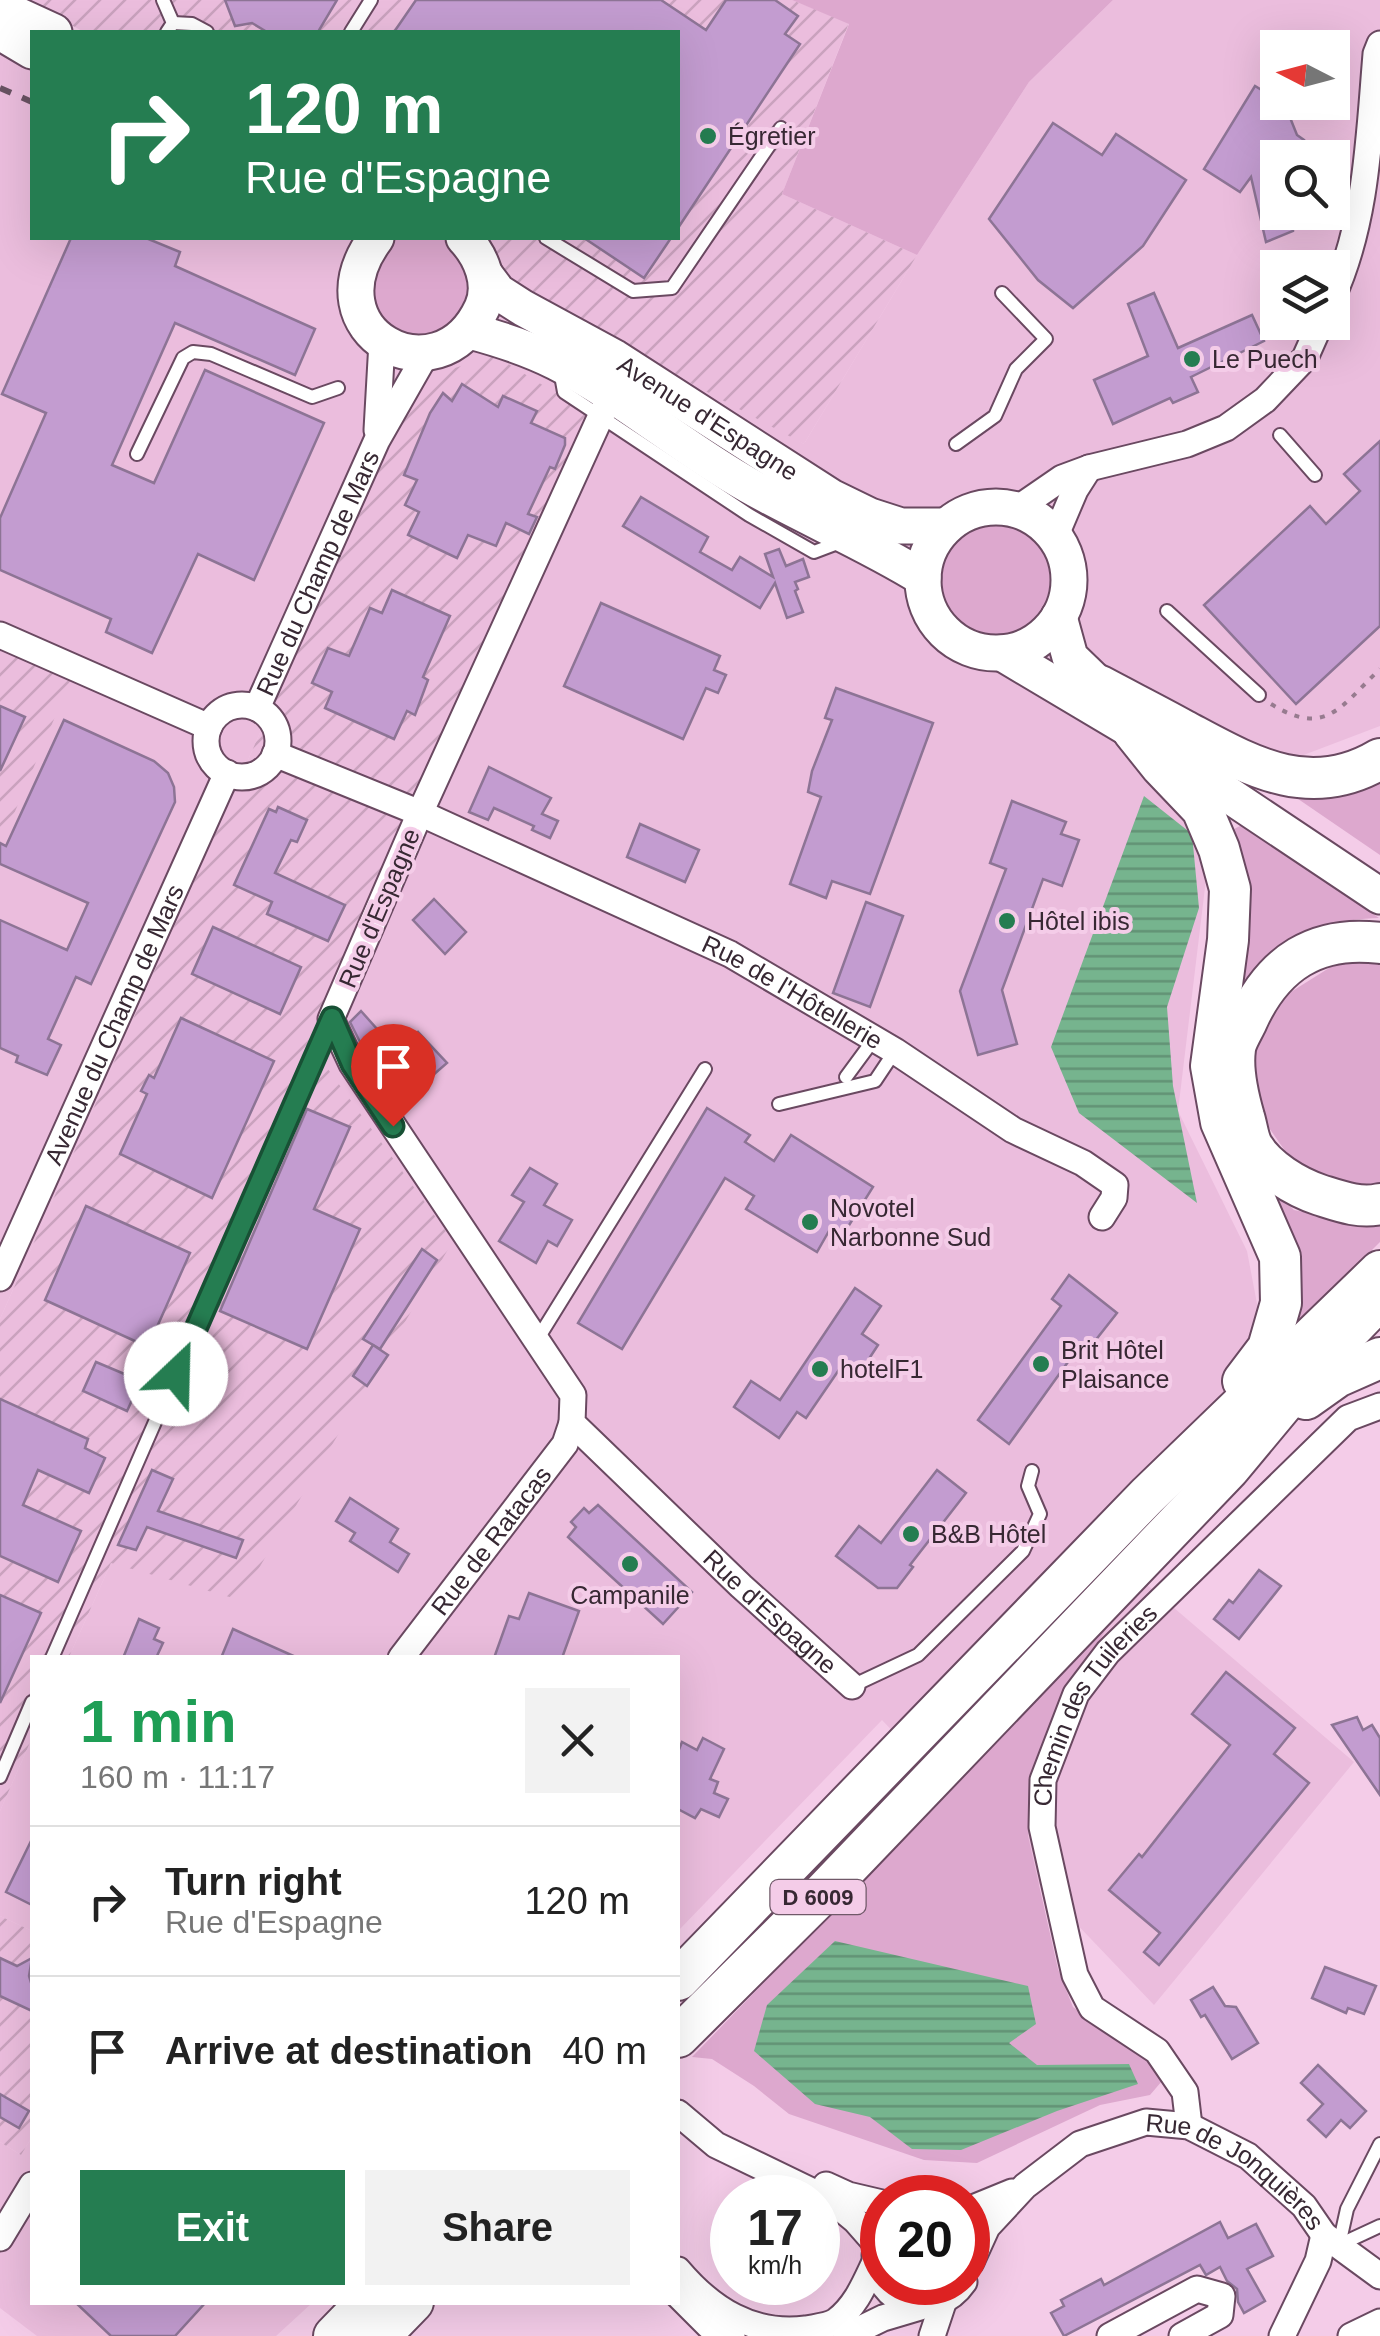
<!DOCTYPE html>
<meta charset="utf-8">
<style>
body{margin:0;font-family:Arial,sans-serif;background:#f2f2f2;color:#222;height:100vh;display:flex;flex-direction:column;font-size:38px;white-space:nowrap}
*{box-sizing:border-box;margin:0}
p{font-size:32px;color:#767676}
.icon{flex:none;width:55px;height:55px;fill:none;stroke:currentColor;stroke-width:2;stroke-linecap:round;stroke-linejoin:round}
.map{position:relative;flex:1;overflow:hidden}
.panel{position:absolute;left:30px;top:1655px;width:650px;height:650px;display:flex;flex-direction:column;background:#fff;border-radius:0px;box-shadow:0 10px 40px #0002}
.panel>*{flex:none}
.top-card{position:absolute;left:30px;top:30px;width:650px;height:210px;border-radius:0px;box-shadow:0 10px 40px #0002;background:#257d51;color:#fff;overflow:hidden}
.needle{width:65px;rotate:276deg}
.buttons{position:absolute;left:1260px;top:30px;display:grid;gap:20px}
.buttons a{display:grid;place-items:center;width:90px;height:90px;border-radius:0px;background:#fff;box-shadow:0 10px 40px #0002;font-size:50px}
.speed{position:absolute;left:710px;top:2175px;display:flex;gap:20px;font-size:50px;font-weight:700;text-align:center}
.speed>*{display:grid;place-content:center;width:130px;height:130px;border-radius:50%;background:#fff;box-shadow:0 10px 40px #0002;line-height:1}
.speed small{font-size:25px;font-weight:400}
.speed .limit{border:15px solid #d22;background:#fff;color:#111}
.pin{position:absolute;display:grid;place-items:center;width:85px;height:85px;color:#fff;margin:-102px -42px;border-radius:50% 50% 50% 0;rotate:-45deg;box-shadow:0 0 10px #0007}
.pin .icon{rotate:45deg}
.me{position:absolute;width:110px;margin:-55px;rotate:24deg;stroke-linejoin:round;filter:drop-shadow(0 0 8px #0008)}
.turn{display:flex;align-items:center;gap:35px;height:210px;padding:0 50px;font-size:45px}
.turn .icon{width:130px;height:130px;stroke-width:2.5}
.turn b{display:block;font-size:70px;line-height:85px}
.round{display:grid;place-items:center;flex:none;width:105px;height:105px;border-radius:0px;background:#f2f2f2}
.overview{display:flex;align-items:center;justify-content:space-between;height:170px;padding:0 50px}
h1{font-size:60px;font-weight:600;line-height:75px;color:#1e9e55}
.primary-button{display:flex;gap:20px;margin-top:auto;padding:20px 50px}
.primary-button a{flex:1;height:115px;border-radius:0px;background:#257d51;color:#fff;font-size:40px;font-weight:600;line-height:115px;text-align:center}
.primary-button a+a{background:#f2f2f2;color:#222}
ul{padding:0;list-style:none}
li{display:flex;align-items:center;gap:30px;height:150px;padding:0 50px;border-top:2px solid #e0e0e0}
li div{flex:1}
li b{display:block;font-size:38px}
li em{font-style:normal}
.map>svg:first-child{display:block}
.built{fill:#ebbddd;fill-rule:evenodd}
.industrial{fill:url(#industrial-furrows)}
.grass{fill:#dda8ce}
.water{fill:url(#water-rules)}
.building{fill:#c39cd0;stroke:#8d7495;stroke-width:2.5}
.lines{fill:none;stroke-linecap:round;stroke-linejoin:round}
.lane-casing{stroke:#6a4961;stroke-width:16}
.street-casing{stroke:#6a4961;stroke-width:29}
.secondary-casing{stroke:#6a4961;stroke-width:39}
.primary-casing{stroke:#6a4961;stroke-width:44}
.path{stroke:#977b8f;stroke-width:4;stroke-dasharray:5 8;stroke-linecap:butt}
.lane{stroke:#fff;stroke-width:12}
.street{stroke:#fff;stroke-width:25}
.secondary{stroke:#fff;stroke-width:35}
.primary{stroke:#fff;stroke-width:40}
.rail{stroke:#685262;stroke-width:6;stroke-dasharray:12 12;stroke-linecap:butt}
.route-casing{stroke:#185135;stroke-width:25}
.route{stroke:#257d51;stroke-width:18}
.poi-dot{fill:#257d51;stroke:#f4cce8;stroke-width:4}
.labels{text-anchor:middle;dominant-baseline:central;stroke-width:8;stroke-linejoin:round;paint-order:stroke}
.shield{fill:#f4cce8;stroke:#705969;stroke-width:2.5}
.shield-label{font-size:22px;font-weight:bold;fill:#372833}
.poi-label{font-size:25px;fill:#372833;stroke:#f4cce8;text-anchor:start}
.street-label{font-size:25px;fill:#372833;stroke:#f4cce8}
</style>
<div class="map">
<svg width="1380" height="2336" viewBox="0 0 1380 2336">
<defs>
<pattern id="industrial-furrows" width="10" height="10" patternUnits="userSpaceOnUse" patternTransform="scale(2.5)"><rect width="10" height="10" fill="#ebbddd"/><path d="M-1 1l2-2M0 10L10 0M9 11l2-2" fill="none" stroke="#caa2be"/></pattern>
<pattern id="water-rules" width="6" height="5" patternUnits="userSpaceOnUse" patternTransform="scale(2.5)"><rect width="6" height="5" fill="#76b48e"/><path d="M0 2.5h6" fill="none" stroke="#629275"/></pattern>
</defs>
<rect width="100%" height="100%" fill="#f4cce8"/>
<!-- built -->
<g class="built">
<path d="M1113 0H1380V726L1301 756 1225 750 1207 871 1178 1111 1247 1251 1273 1388 1111 1554 1354 1762 1154 2005 882 1720 678 1931V1658L69 1657 111 1563 314 1050 416 381 0 1319V51L32 69V238H480L804 444 917 255 1029 82ZM1278 48H1332V102H1278ZM1278 158H1332V212H1278ZM1278 268H1332V322H1278Z"/>
<path d="M32 1738V1931L0 1916V1811Z"/>
<path d="M32 2137V2302L312 2303 276 2336H37L0 2308V2142L21 2155Z"/>
</g>
<!-- industrial -->
<g class="industrial">
<path d="M26 0H792L849 23 782 194 917 255 804 444 512 287 480 238H678V32H84Z"/>
<path d="M494 355 588 413 314 1050 453 1241 240 1600 111 1563 69 1657 32 1658V1738L0 1811V1319L416 381Z"/>
<path d="M0 647 71 679 0 847Z"/>
<path d="M0 1916 32 1931V2137L21 2155 0 2142Z"/>
</g>
<!-- grass -->
<g class="grass">
<path d="M792 0H1113L1029 82 917 255 782 194 849 24Z"/>
<path d="M398 238 443 239 466 259 472 300 444 335 405 338 372 309C372 275 367 259 398 238Z"/>
<circle cx="996" cy="580" r="61"/>
<path d="M1380 778V855L1285 790Z"/>
<path d="M1244 824 1379 918C1344 919 1301 927 1274 950 1259 963 1247 984 1234 1000L1232 842 1234 829Z"/>
<path d="M1365 959 1380 963V1184L1348 1185 1297 1168 1260 1115 1251 1058 1275 1002 1337 963Z"/>
<path d="M1260 1177 1294 1210 1351 1222 1380 1219V1242L1293 1329Z"/>
<path d="M1106 1629 1075 1684 1033 1775 1028 1836 1058 1969 1073 2007 1148 2062 1162 2081 1150 2095 1100 2105 977 2163 924 2160 789 2114 754 2086 712 2059 692 2057Z"/>
</g>
<!-- water -->
<g class="water">
<path d="M1144 796 1192 834 1199 908 1167 1007 1173 1086 1197 1203 1079 1113 1051 1047Z"/>
<path d="M835 1941 1028 1986 1036 2024 1009 2043 1037 2065 1129 2064 1138 2084 1057 2111 961 2150 912 2149 870 2117 815 2104 754 2051 767 2005Z"/>
</g>
<!-- building -->
<g class="building">
<path d="M225 0H337L318 32H267L252 23 235 26Z"/>
<path d="M416 0H661L706 30 726 0H775L798 16 785 34 800 44 678 228V32H394Z"/>
<path d="M1273 79 1278 102H1296L1289 115 1297 135 1304 140 1302 145 1307 158H1278V212H1302L1293 226V231L1266 242 1251 177 1240 192 1204 169 1255 86 1265 92Z"/>
<path d="M1053 123 1102 155 1116 134 1186 180 1143 246 1073 308 1038 280 989 219Z"/>
<path d="M71 238H146L180 252 175 266 315 329 295 375 175 323 112 465 154 483 205 370 324 423 254 580 198 554 152 653 106 632 111 619 0 570V518L46 413 2 394Z"/>
<path d="M584 238H671L644 278Z"/>
<path d="M1154 293 1178 348 1252 315 1264 341 1191 377 1198 392 1173 403 1170 398 1113 424 1094 380 1148 356 1128 304Z"/>
<path d="M462 384 498 407 503 396 537 411 531 423 565 438V445L555 469 550 467 528 514 537 517 529 534 506 523 496 546 468 535 457 558 408 535 419 512 405 505 417 480 404 475 430 413 443 393 452 401Z"/>
<path d="M1380 441V626L1296 704 1204 605 1310 506 1326 524 1360 491 1344 474Z"/>
<path d="M641 497 708 537 700 552 732 570 740 557 773 577 765 554 779 549 786 566 803 559 809 577 795 582 798 589 795 591 803 612 787 618 775 583 760 608 623 526Z"/>
<path d="M392 590 450 616 423 677 428 680 415 715 407 711 394 739 325 708 332 692 312 683 328 648 349 656 370 608 382 613Z"/>
<path d="M601 603 720 656 714 670 726 675 718 693 706 688 683 739 564 686Z"/>
<path d="M836 688 933 723 870 894 832 881 826 898 790 884 821 797 808 792 812 771 832 720 825 718Z"/>
<path d="M0 706 25 717 0 771Z"/>
<path d="M64 720 154 761 168 773 174 787 175 802 91 984 76 977 48 1039 61 1045 47 1075 16 1062 18 1056 0 1048V920L67 950 88 903 0 864V843L6 846Z"/>
<path d="M489 767 551 798 542 814 558 821 550 838 532 830 534 826 494 808 488 820 469 812Z"/>
<path d="M1012 801 1066 822 1061 834 1079 840 1062 886 1043 879 1002 990 1017 1044 978 1055 960 991 1006 869 990 863Z"/>
<path d="M278 807 307 820 297 842 291 840 275 873 345 905 328 941 267 914 272 902 234 885 269 809 276 812Z"/>
<path d="M640 824 699 850 685 882 627 857Z"/>
<path d="M434 899 466 932 445 954 413 920Z"/>
<path d="M866 902 903 916 870 1007 833 993Z"/>
<path d="M213 927 301 967 280 1014 192 974Z"/>
<path d="M361 1011 386 1039 400 1027 411 1038 418 1032 447 1063 409 1096 364 1050 350 1022Z"/>
<path d="M181 1018 274 1061 212 1198 120 1154 147 1094 141 1091 149 1075 154 1078Z"/>
<path d="M707 1108 750 1135 745 1142 774 1161 791 1135 873 1187 841 1238 829 1231 817 1252 746 1209 754 1196 725 1178 622 1349 578 1323Z"/>
<path d="M307 1109 350 1127 314 1209 360 1229 307 1349 220 1311Z"/>
<path d="M530 1168 557 1184 544 1205 572 1220 557 1246 548 1241 536 1263 499 1241 524 1202 512 1195Z"/>
<path d="M86 1206 190 1253 148 1347 45 1300Z"/>
<path d="M422 1249 437 1260 380 1349 363 1339Z"/>
<path d="M1069 1275 1117 1313 1087 1351 1084 1349 1077 1358 1073 1355 1009 1444 978 1420 1061 1306 1052 1299Z"/>
<path d="M855 1288 881 1306 862 1334 878 1345 861 1371 845 1361 806 1418 797 1412 779 1438 734 1407 751 1381 780 1400Z"/>
<path d="M373 1345 388 1355 367 1386 353 1376Z"/>
<path d="M96 1362 141 1381 127 1411 83 1391Z"/>
<path d="M0 1399 88 1439 85 1448 105 1458 89 1493 38 1470 23 1505 81 1531 58 1582 0 1556Z"/>
<path d="M152 1470 173 1479 158 1511 243 1540 236 1558 147 1527 136 1550 118 1545Z"/>
<path d="M937 1470 966 1493 910 1565 913 1567 897 1588H878L836 1556 859 1526 881 1543Z"/>
<path d="M350 1498 398 1529 390 1542 409 1554 398 1572 350 1541 355 1533 336 1521Z"/>
<path d="M598 1505 692 1592 663 1624 568 1537 576 1527 571 1522 584 1508 589 1513Z"/>
<path d="M1259 1570 1281 1586 1239 1639 1214 1619 1229 1600 1233 1603Z"/>
<path d="M529 1593 579 1611 562 1658H494L509 1616 519 1619Z"/>
<path d="M0 1595 41 1613 0 1703Z"/>
<path d="M139 1619 159 1628 154 1639 163 1643 156 1658H123Z"/>
<path d="M233 1629 298 1658H221Z"/>
<path d="M1226 1672 1295 1728 1274 1754 1309 1783 1159 1965 1144 1952 1160 1933 1109 1890 1139 1854 1142 1857 1230 1745 1192 1714Z"/>
<path d="M1357 1717 1363 1730 1372 1725 1380 1738V1795L1332 1725Z"/>
<path d="M703 1738 724 1749 710 1779 718 1782 714 1793 728 1799 719 1817 701 1809 695 1818 678 1809V1752L682 1742 697 1750Z"/>
<path d="M32 1839V1905L6 1892Z"/>
<path d="M0 1958 17 1966 32 1958 29 1976 32 1986V2011L0 1996Z"/>
<path d="M1325 1967 1376 1986 1364 2014 1348 2008 1346 2013 1312 1998Z"/>
<path d="M1213 1987 1225 2006 1236 2007 1258 2043 1232 2059 1205 2015 1201 2017 1191 2000Z"/>
<path d="M1318 2065 1366 2111 1350 2128 1341 2120 1326 2137 1308 2120 1323 2104 1301 2083Z"/>
<path d="M0 2094 29 2111 19 2128 0 2117Z"/>
<path d="M1220 2222 1228 2238 1256 2224 1273 2256 1247 2269 1265 2301 1244 2313 1238 2302 1237 2289 1227 2281 1220 2267 1206 2275 1200 2265 1064 2336 1051 2313 1064 2306 1061 2300 1101 2279 1104 2285Z"/>
<path d="M75 2302H206L175 2336H111Z"/>
</g>
<g class="lines">
<defs>
<g id="lane">
<path d="M163 0 173 23 167 32"/>
<path d="M173 23 192 24 207 32"/>
<path d="M351 32 371 0"/>
<path d="M546 238 633 291 672 288 781 128"/>
<path d="M560 370 564 392 749 515 814 552 843 541"/>
<path d="M1280 435 1315 475"/>
<path d="M956 444 995 416 1016 369 1046 339 1002 293"/>
<path d="M137 454 183 358 193 352 211 354 312 397 338 388"/>
<path d="M1167 611 1259 695"/>
<path d="M846 1077 874 1039"/>
<path d="M779 1104 875 1081 895 1051"/>
<path d="M537 1340 705 1069"/>
<path d="M52 1658 330 1021"/>
<path d="M852 1686 918 1655 1023 1551 1040 1514 1028 1486 1032 1471"/>
<path d="M0 1777 32 1702"/>
<path d="M1339 2245 1347 2209 1380 2144"/>
<path d="M1339 2245 1380 2226"/>
</g>
<g id="street">
<path d="M1332 298C1367 222 1369 136 1376 54L1380 44"/>
<path id="s1" d="M610 396 420 813 331 1019 352 1064 573 1395 572 1423 741 1586 852 1686"/>
<path d="M377 430 382 342"/>
<path d="M1017 509 1062 478 1089 468 1187 444 1226 428 1265 400 1305 358 1321 322"/>
<path d="M1055 537 1075 490 1089 468"/>
<path d="M0 635 209 727"/>
<circle cx="242" cy="741" r="36"/>
<path id="s2" d="M257 708 377 440 426 354"/>
<path id="s3" d="M275 754 420 813 730 954 895 1051 1013 1130 1083 1163 1115 1185 1114 1198 1102 1217"/>
<path id="s4" d="M0 1278 227 773"/>
<path id="s5" d="M401 1658 565 1444 572 1423"/>
<path d="M678 2113 716 2145 832 2201 855 2220 877 2245"/>
<path id="s6" d="M1189 2126 1185 2092 1157 2051 1092 2008 1075 1975 1042 1827 1043 1780 1076 1694 1108 1652 1348 1418 1380 1406"/>
<path d="M826 2185 848 2195 882 2203"/>
<path d="M968 2210 1012 2192"/>
<path d="M0 2238 32 2185"/>
<path d="M875 2255C875 2306 935 2324 964 2282"/>
<path id="s7" d="M971 2262 987 2227 1025 2186 1080 2144 1146 2122 1189 2126 1248 2156 1304 2206 1324 2235 1380 2276"/>
<path d="M678 2270C711 2309 752 2336 806 2329 816 2327 829 2326 836 2321 856 2306 865 2283 875 2262"/>
<path d="M678 2295 709 2326 732 2336"/>
<path d="M846 2336 883 2318 920 2307"/>
<path d="M932 2336 943 2303"/>
<path d="M1110 2336 1197 2289 1222 2296 1220 2315 1182 2336"/>
<path d="M1282 2336 1318 2261 1324 2235"/>
<path d="M1351 2336 1380 2322"/>
</g>
<g id="secondary">
<path d="M0 7 54 32"/>
<path d="M0 32 32 51"/>
<path d="M376 238C306 332 438 403 482 308 493 284 481 256 464 238"/>
<path id="s8" d="M486 276 498 292 523 308 615 358 831 497 870 516 901 526H946"/>
<path d="M470 331C500 339 528 348 556 362 623 396 682 448 748 485 806 518 867 543 923 578"/>
<circle cx="996" cy="580" r="73"/>
<path d="M1059 617 1070 657 1100 686 1121 700"/>
<path d="M1002 653 1133 731 1380 896"/>
</g>
<g id="primary">
<path d="M1100 686C1128 701 1156 715 1183 730 1247 764 1308 802 1380 759"/>
<path d="M1133 731 1161 766 1202 809 1219 849 1230 889 1228 940 1211 1066 1221 1122 1280 1257 1281 1303 1268 1348 1243 1381"/>
<path d="M1380 943C1316 935 1273 963 1247 1021 1243 1030 1236 1040 1235 1049 1232 1071 1238 1096 1244 1117 1247 1126 1248 1139 1253 1147 1266 1169 1296 1187 1320 1195 1339 1201 1360 1209 1380 1204"/>
<path d="M1306 1399 1337 1377 1380 1358"/>
<path d="M678 1980 1147 1496 1380 1271"/>
<path d="M678 2037 821 1895 1229 1469 1313 1368 1380 1299"/>
<path d="M334 2336 367 2302"/>
<path d="M380 2336 413 2302"/>
</g>
</defs>
<!-- lane casing -->
<use href="#lane" class="lane-casing"/>
<!-- street casing -->
<use href="#street" class="street-casing"/>
<!-- secondary casing -->
<use href="#secondary" class="secondary-casing"/>
<!-- primary casing -->
<use href="#primary" class="primary-casing"/>
<!-- path -->
<path class="path" d="M1271 704C1326 738 1341 706 1380 669"/>
<!-- lane -->
<use href="#lane" class="lane"/>
<!-- street -->
<use href="#street" class="street"/>
<!-- secondary -->
<use href="#secondary" class="secondary"/>
<!-- primary -->
<use href="#primary" class="primary"/>
<!-- rail -->
<path class="rail" d="M0 88 32 102"/>
</g>
<g class="lines">
<defs>
<path id="route" d="M176 1374 332 1018 352 1064 393 1126"/>
</defs>
<!-- route casing -->
<use href="#route" class="route-casing"/>
<!-- route -->
<use href="#route" class="route"/>
</g>
<!-- markers -->
<g class="poi-dot">
<circle cx="708" cy="136" r="10"/>
<circle cx="1192" cy="359" r="10"/>
<circle cx="1007" cy="921" r="10"/>
<circle cx="810" cy="1222" r="10"/>
<circle cx="1041" cy="1364" r="10"/>
<circle cx="820" cy="1369" r="10"/>
<circle cx="911" cy="1534" r="10"/>
<circle cx="630" cy="1564" r="10"/>
</g>
<g class="labels">
<!-- shield labels -->
<rect class="shield" x="770.5" y="1880" width="95" height="34" rx="8"/>
<g class="shield-label">
<text x="818" y="1897">D 6009</text>
</g>
<!-- poi labels -->
<g class="poi-label">
<text x="728" y="136">Égretier</text>
<text x="1212" y="359">Le Puech</text>
<text x="1027" y="921">Hôtel ibis</text>
<text x="830" y="1208">Novotel<tspan x="830" dy="29">Narbonne Sud</tspan></text>
<text x="1061" y="1350">Brit Hôtel<tspan x="1061" dy="29">Plaisance</tspan></text>
<text x="840" y="1369">hotelF1</text>
<text x="931" y="1534">B&amp;B Hôtel</text>
<text x="630" y="1595" text-anchor="middle">Campanile</text>
</g>
<!-- street labels -->
<g class="street-label">
<text stroke="none"><textPath href="#s8" startOffset="265">Avenue d'Espagne</textPath></text>
<text stroke="none"><textPath href="#s2" startOffset="148">Rue du Champ de Mars</textPath></text>
<text transform="translate(379 908) rotate(-67)">Rue d'Espagne</text>
<text stroke="none"><textPath href="#s3" startOffset="570">Rue de l'Hôtellerie</textPath></text>
<text stroke="none"><textPath href="#s4" startOffset="278">Avenue du Champ de Mars</textPath></text>
<text stroke="none"><textPath href="#s5" startOffset="148">Rue de Ratacas</textPath></text>
<text stroke="none"><textPath href="#s1" startOffset="1432">Rue d'Espagne</textPath></text>
<text stroke="none"><textPath href="#s6" startOffset="488">Chemin des Tuileries</textPath></text>
<text stroke="none"><textPath href="#s7" startOffset="338">Rue de Jonquières</textPath></text>
</g>
</g>
</svg>
<div class="buttons">
<a><svg class="needle" viewBox="-14 -14 28 28"><path d="M0-13l5 13h-10z" fill="#e53935"/><path d="M0 13l5-13h-10z" fill="#767676"/></svg></a>
<a><svg class="icon" aria-label="search" viewBox="0 0 24 24"><circle cx="10" cy="10" r="6"/><path d="M15 15l6 6"/></svg></a>
<a><svg class="icon" aria-label="layers" viewBox="0 0 24 24"><path d="M12 4l9 5-9 5-9-5zM3 14l9 5 9-5"/></svg></a>
</div>
<div class="speed"><div>17<small>km/h</small></div><div class="limit">20</div></div>
<div class="pin" style="left:393px;top:1126px;background:#d93025"><svg class="icon" aria-label="arrive" viewBox="0 0 24 24"><path d="M6 21V4h12l-3 4 3 4H6"/></svg></div>
<svg class="me" style="left:176px;top:1374px" viewBox="-20 -20 40 40"><circle r="19" fill="#fff"/><path d="M0-13L10 11 0 6-10 11z" fill="#257d51"/></svg>
<div class="top-card">
<div class="turn"><svg class="icon" aria-label="right" viewBox="0 0 24 24"><path d="M7 20v-9h11M14 6l5 5-5 5"/></svg><div><b>120 m</b>Rue d'Espagne</div></div>
</div>
<section class="panel">
<div class="overview"><div><h1>1 min</h1><p>160 m · 11:17</p></div><a class="round"><svg class="icon" aria-label="close" viewBox="0 0 24 24"><path d="M6 6l12 12M18 6L6 18"/></svg></a></div>
<ul>
<li><svg class="icon" aria-label="right" viewBox="0 0 24 24"><path d="M7 20v-9h11M14 6l5 5-5 5"/></svg><div><b>Turn right</b><p>Rue d'Espagne</p></div><em>120 m</em></li>
<li><svg class="icon" aria-label="arrive" viewBox="0 0 24 24"><path d="M6 21V4h12l-3 4 3 4H6"/></svg><div><b>Arrive at destination</b></div><em>40 m</em></li>
</ul>
<div class="primary-button"><a>Exit</a><a>Share</a></div>
</section>
</div>
